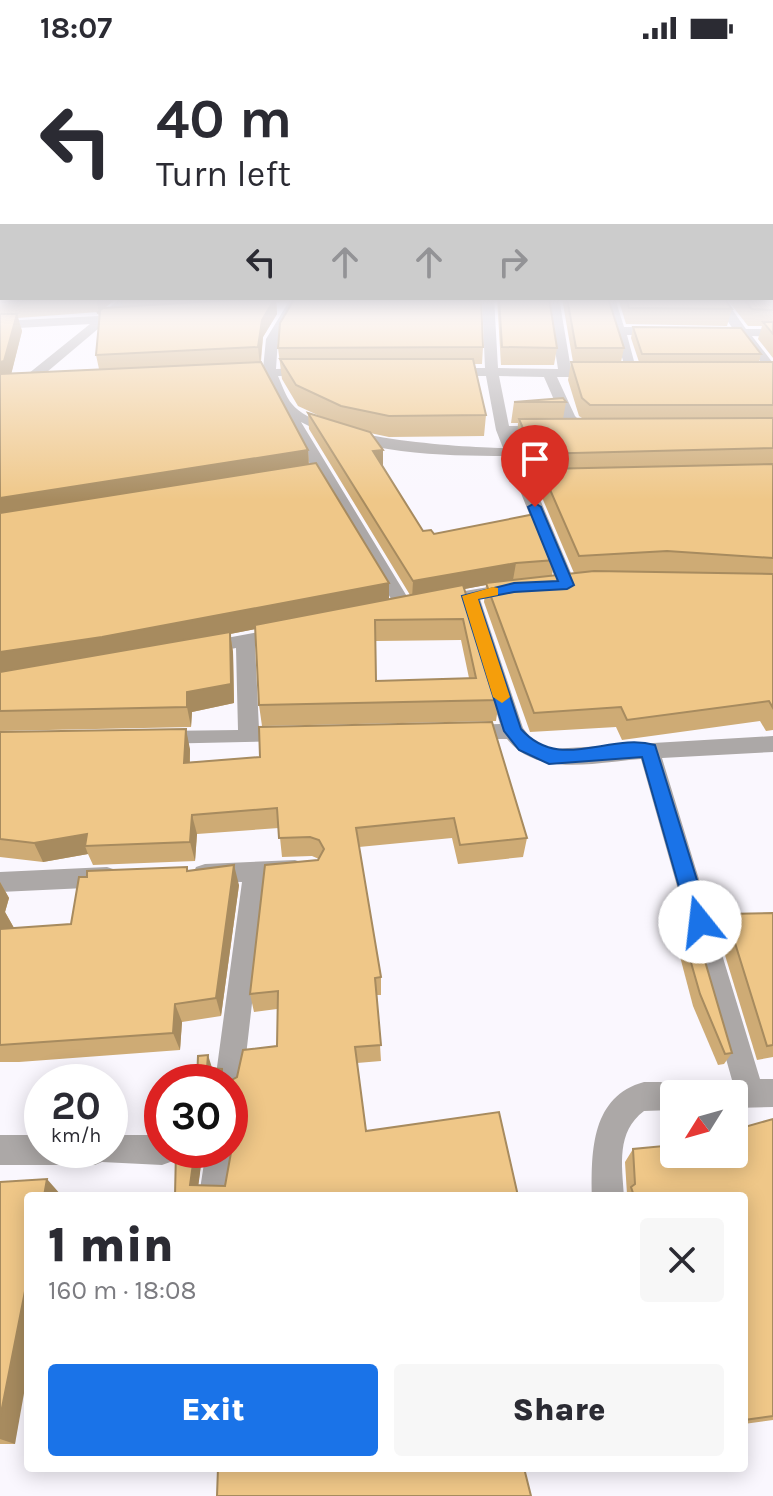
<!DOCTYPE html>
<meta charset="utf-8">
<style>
body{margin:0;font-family:Karla,sans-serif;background:#f7f7f7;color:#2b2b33;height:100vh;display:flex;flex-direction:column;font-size:30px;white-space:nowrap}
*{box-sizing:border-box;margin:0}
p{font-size:26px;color:#7c7c81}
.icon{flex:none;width:44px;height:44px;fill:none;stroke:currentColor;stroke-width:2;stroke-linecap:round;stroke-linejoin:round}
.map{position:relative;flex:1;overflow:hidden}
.drawer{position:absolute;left:24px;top:1136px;width:724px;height:280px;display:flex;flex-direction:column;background:#fff;border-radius:8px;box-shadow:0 4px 20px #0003}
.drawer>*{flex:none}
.guide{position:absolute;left:0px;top:0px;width:774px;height:244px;box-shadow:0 4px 20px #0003;background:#fff;color:#2b2b33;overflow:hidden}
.needle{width:52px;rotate:233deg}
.tools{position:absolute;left:660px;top:1024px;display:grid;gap:16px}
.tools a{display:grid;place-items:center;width:88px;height:88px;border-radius:8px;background:#fff;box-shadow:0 4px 20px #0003;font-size:40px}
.speed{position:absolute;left:24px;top:1008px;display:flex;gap:16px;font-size:40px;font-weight:700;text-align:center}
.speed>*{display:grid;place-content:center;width:104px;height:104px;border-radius:50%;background:#fff;box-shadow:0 4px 20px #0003;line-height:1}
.speed small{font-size:20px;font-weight:400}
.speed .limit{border:12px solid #d22;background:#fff;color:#111}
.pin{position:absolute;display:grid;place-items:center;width:68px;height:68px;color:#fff;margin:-82px -34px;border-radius:50% 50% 50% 0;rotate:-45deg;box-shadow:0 0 8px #0007}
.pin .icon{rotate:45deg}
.me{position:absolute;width:88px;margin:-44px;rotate:344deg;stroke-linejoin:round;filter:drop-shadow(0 0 6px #0008)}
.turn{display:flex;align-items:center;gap:28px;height:168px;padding:0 24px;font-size:36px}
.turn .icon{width:104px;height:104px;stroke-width:2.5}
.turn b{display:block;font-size:56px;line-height:68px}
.lanes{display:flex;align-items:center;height:76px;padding:0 24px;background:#0003;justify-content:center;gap:40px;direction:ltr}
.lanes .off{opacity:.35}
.round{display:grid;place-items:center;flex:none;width:84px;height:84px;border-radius:8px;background:#f7f7f7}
.overview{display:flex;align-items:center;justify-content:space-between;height:136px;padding:0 24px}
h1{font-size:48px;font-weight:800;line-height:60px}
.button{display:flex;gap:16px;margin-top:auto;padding:16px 24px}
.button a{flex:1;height:92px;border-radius:8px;background:#1a73e8;color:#fff;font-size:32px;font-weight:800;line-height:92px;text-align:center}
.button a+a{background:#f7f7f7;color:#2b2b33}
.status{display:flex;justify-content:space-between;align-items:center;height:56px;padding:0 40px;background:#fff;direction:ltr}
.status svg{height:22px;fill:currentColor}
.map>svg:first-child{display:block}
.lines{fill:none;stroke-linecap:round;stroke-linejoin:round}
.minor{fill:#aca8a7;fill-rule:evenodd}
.wall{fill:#ceab75;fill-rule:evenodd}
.shaded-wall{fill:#a78b5f}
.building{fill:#efc788;stroke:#a78b5f;stroke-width:2;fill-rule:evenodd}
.route{fill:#1a73e8;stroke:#114b97;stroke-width:2}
.slow{fill:#f59e0b}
</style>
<div class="status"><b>18:07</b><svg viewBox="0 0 49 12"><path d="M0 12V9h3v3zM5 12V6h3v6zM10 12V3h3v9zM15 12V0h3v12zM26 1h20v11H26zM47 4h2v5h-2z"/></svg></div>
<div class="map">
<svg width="773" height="1440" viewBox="0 0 773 1440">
<rect width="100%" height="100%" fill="#faf7fe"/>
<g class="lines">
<!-- minor -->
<g class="minor">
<path d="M121 242H134L114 259 132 260V264L105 267 28 332H18V326L90 268 0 273V265L99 260Z"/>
<path d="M291 242H303L278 283 276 313 312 312 318 316 312 320H278C282 329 286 341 292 348 320 383 459 391 503 392L496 374 486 320H446L440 316 446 312H485L482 242H494L498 312 558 313 547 242H559L571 313H600L606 317 600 321H557L575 360 589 374 587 377H577L562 362 544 321 499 320 509 370H548L555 374 548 378H512L530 420 568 419 576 424 568 429H534L576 529 573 533H561L558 529 506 400C441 400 360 398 301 366L414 552 405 558 399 556 298 388 265 321H238L232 317 238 313H263L266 283Z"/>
<path d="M603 242H615L624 271H660L666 275 660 279H627L638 320 627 317Z"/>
<path d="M712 242H724L746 273H773V281L752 280 773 307V320L739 280 710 279V273H733Z"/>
<path d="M512 527 518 528V536L480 543 523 672 533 685 551 693 773 680V696L662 702 760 1023H773V1051L734 1052V1038H716L721 1028 732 1024 641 703C597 706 538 722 507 683H465L454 676 465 669 500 668 463 546 436 552 427 546 436 540Z"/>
<path d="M285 571 292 573 294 577 292 581 255 589 259 673 294 675 298 680 294 685 154 688 150 683 154 678 161 675 238 674 236 592 205 598 195 592 205 586Z"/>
<path d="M295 804 304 807 307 814 304 821 266 825 243 1026 239 1036 230 1040V1026H215L242 826 196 825 193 818 196 811 205 808Z"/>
<path d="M107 811 116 814 119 821 116 828 107 831 0 836V816Z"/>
<path d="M644 1026H674L684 1030 688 1038H674V1054L644 1055C616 1076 622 1109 624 1140H592C591 1094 592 1040 644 1026Z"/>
<path d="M0 1079H42V1094H110V1079H162V1094H177L173 1105 162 1109 102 1106 95 1109H0Z"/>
<path d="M230 1083 236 1094 231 1140H199L206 1094H230Z"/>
</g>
</g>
<!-- wall -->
<g class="wall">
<path d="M0 242H117L105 252 123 250 121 242H289L286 245 276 246 277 258 263 281 261 306 308 394 309 409 389 527V543L410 539 309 373 308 357 324 362 298 350 282 323 278 292 483 291 482 308H474L486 359 484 380 389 381 370 377 382 410 423 475 555 504 552 519 574 517 538 432 541 417H532L517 381 518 367H511L514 346H566L563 363 582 362 579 360 568 324 571 306H573L562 242H608L624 292 621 306H639L631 282 633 271 761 298 759 306H773V674L766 675 760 665 622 684 616 671 530 676 484 546 486 529 464 533 499 644 496 665 262 670 259 649 255 573 230 578 233 596 234 647 192 656 191 671 0 675ZM98 256 99 265 96 299 99 313 11 318 22 275 18 262ZM461 584 469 622 376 625V585Z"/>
<path d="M497 242H549L557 292 554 309H501Z"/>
<path d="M618 242H724L732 253 727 270 626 268Z"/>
<path d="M726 242H773V302L758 283 762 270H748Z"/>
<path d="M0 676 190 693V706L260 701 527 782 523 801 458 808 452 782 359 791 381 921V939H377L381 1005 357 1007 366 1075 518 1140H175L176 1094H203L198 1129 225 1130 233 1084 231 1080 230 1082V1026L277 990V953L254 956 250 938 319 803 312 800 282 801 279 772 197 778 195 805 93 809 88 798 43 806 0 801Z"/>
<path d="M188 815 239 829 221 960 182 966 180 994 19 1006H0V826L9 842 5 856 14 872 71 868Z"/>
<path d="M773 857V1001L757 1004 717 873 726 858Z"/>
<path d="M678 861 732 997 724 1008 718 1009 693 950 673 874Z"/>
<path d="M773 1063V1364L744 1368V1140H625L627 1138 625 1106 633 1093 734 1098Z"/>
<path d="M0 1126 61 1139 28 1140 15 1388H0Z"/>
</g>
<!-- shaded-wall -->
<g class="shaded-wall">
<path d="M96 242H117L99 256Z"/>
<path d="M276 242 277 258 263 281 260 309 258 291 262 264Z"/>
<path d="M17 258 22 275 10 323 0 324V306Z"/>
<path d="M308 394 309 413 0 462V442Z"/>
<path d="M383 394V410L373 395Z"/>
<path d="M516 507 513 524 486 527V529L412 543 413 525Z"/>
<path d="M389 527V547L230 578 233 596 234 647 192 656 191 671 187 651 0 617V596Z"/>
<path d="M186 673 190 693 189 726 184 707Z"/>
<path d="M192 759 197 778 195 805 190 786Z"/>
<path d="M87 778 85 790 88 798 43 806 34 787Z"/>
<path d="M234 809 239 829 221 960 216 942Z"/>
<path d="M0 826 9 842 5 856 14 872 0 879Z"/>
<path d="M175 948 182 966 180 994 173 977Z"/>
<path d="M208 999 213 1015 207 1012Z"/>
<path d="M195 1094H203L197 1140 190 1129Z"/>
<path d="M47 1123 61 1139 60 1140H44Z"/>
<path d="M28 1220V1315L15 1388 0 1383V1362Z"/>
</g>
<!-- building -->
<g class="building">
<path d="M0 242H61L0 246Z"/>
<path d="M263 242H275L262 264 258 291 96 299 100 256 97 257 103 252Z"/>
<path d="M295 242H481L483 291 278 292 280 267Z"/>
<path d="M499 242H549L557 292 502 291Z"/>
<path d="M567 242H608L624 292H576Z"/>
<path d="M626 242H724L732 253 629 252Z"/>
<path d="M743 242H773V254L752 253Z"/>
<path d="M0 258H17L4 305 0 306Z"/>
<path d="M763 266H773V278Z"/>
<path d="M633 271 741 272 761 298H642Z"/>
<path d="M280 303H473L486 359 389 360 341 350 296 329Z"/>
<path d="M261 306 308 394 0 442V318Z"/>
<path d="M571 306H773V349H590L582 342Z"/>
<path d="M563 342 566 346H514Z"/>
<path d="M308 357 370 376 383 394 373 395 423 475 431 474 434 478 535 458 555 504 516 507 413 525Z"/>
<path d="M773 362V392L534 398 519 363Z"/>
<path d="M316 407 389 527 102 581 0 596V457Z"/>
<path d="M773 408V502L667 495 579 500 541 413Z"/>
<path d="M594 515 773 518V652L769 645 627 664 621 651 534 657 486 527Z"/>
<path d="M463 529 499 644 259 649 255 569ZM463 563 476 622 376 625 375 564Z"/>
<path d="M230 576 231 628 187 636V651L0 655V616Z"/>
<path d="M492 666 527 782 460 789 454 762 356 772 381 921 375 922 381 989 355 991 366 1075 499 1056 518 1140H175L176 1094H195L190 1129 225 1130 234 1080 230 1073V1026H228L237 1021 243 994 277 990 278 935 250 938 265 809 318 804 324 793 319 784 310 781 279 782 277 752 192 759 190 786 85 790 87 778 34 787 0 783V676L186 673 184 707 260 701 259 671Z"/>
<path d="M234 809 216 942 175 948 173 977 0 989V873L71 868 79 821H87V815L187 811V815Z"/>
<path d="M773 857V989L767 990 726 858Z"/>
<path d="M678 861H692L732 997 725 998 700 938Z"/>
<path d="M208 999 207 1012 222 1013V1024L224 1026H197L198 1000Z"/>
<path d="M773 1063V1360L744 1364V1140H634L631 1131 635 1128 633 1093 674 1089V1098H734V1074Z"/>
<path d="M47 1123 44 1140H28V1220L0 1362V1126Z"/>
<path d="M218 1412H524L531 1440H217Z"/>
</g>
<!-- sky -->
<linearGradient id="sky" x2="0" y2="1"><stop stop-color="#73bae0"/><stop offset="0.55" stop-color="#fdfbff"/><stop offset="1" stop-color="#fdfbff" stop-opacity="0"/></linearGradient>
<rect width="773" height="444" fill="url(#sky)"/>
<!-- route -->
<path class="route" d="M535 447 541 451 574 529 567 533 514 536 478 543 521 673C560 717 609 676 655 689L710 866 707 872H692L689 866 642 701 549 708 519 694 504 675 462 540 514 527 558 525 528 451Z"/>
<!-- slow -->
<path class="slow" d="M493 531 498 532V539L478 543 510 641 502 647 493 641 462 540Z"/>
</svg>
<div class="tools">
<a><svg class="needle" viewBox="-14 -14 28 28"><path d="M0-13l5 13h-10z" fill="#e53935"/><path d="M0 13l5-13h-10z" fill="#7c7c81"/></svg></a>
</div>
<div class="speed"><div>20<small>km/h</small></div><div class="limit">30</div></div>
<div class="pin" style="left:535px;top:451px;background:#d93025"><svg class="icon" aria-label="arrive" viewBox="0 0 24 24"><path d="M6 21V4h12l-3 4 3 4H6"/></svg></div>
<svg class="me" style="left:700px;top:866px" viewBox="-20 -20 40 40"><circle r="19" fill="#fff"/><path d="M0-13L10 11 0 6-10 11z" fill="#1a73e8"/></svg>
<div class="guide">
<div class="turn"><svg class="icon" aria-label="left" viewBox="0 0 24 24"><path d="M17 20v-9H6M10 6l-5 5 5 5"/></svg><div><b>40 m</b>Turn left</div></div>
<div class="lanes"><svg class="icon" aria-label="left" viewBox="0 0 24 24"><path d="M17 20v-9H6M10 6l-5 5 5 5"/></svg><svg class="icon off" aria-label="ahead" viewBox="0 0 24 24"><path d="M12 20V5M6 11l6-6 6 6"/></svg><svg class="icon off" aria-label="ahead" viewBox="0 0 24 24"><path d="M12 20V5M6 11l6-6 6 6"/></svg><svg class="icon off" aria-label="right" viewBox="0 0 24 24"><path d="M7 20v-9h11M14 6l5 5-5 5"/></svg></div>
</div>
<section class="drawer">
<div class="overview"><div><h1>1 min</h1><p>160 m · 18:08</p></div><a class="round"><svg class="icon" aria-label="close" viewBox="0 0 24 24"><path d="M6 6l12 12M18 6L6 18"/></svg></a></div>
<div class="button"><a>Exit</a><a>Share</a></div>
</section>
</div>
